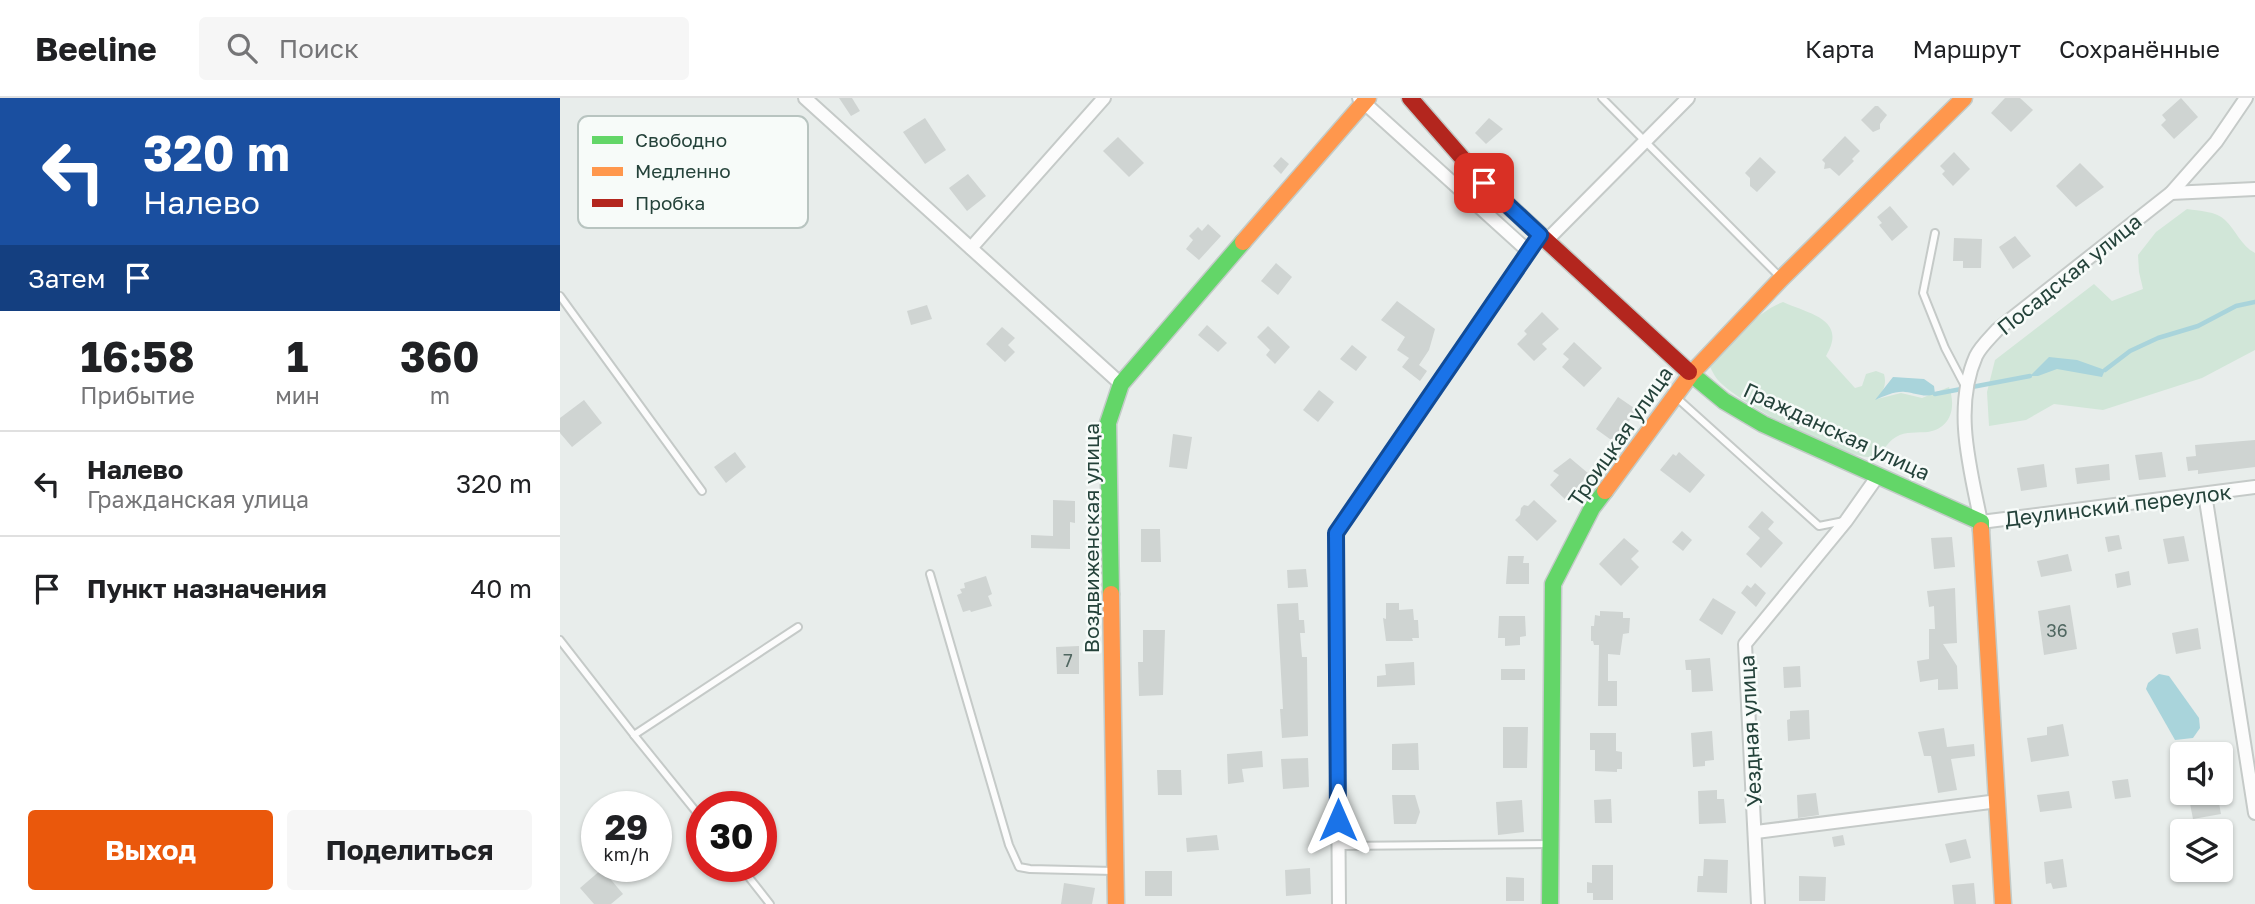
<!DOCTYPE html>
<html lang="ru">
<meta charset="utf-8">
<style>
body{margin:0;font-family:"Golos Text",sans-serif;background:#f6f6f6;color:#202124;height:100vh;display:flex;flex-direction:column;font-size:26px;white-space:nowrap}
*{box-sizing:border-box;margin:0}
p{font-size:23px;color:#757577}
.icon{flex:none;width:38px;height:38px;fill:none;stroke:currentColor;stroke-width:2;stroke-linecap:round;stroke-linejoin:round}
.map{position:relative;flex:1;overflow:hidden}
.side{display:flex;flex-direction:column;background:#fff;width:560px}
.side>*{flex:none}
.top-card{background:#1a4fa0;color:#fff;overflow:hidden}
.controls{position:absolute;left:1610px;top:644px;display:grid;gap:14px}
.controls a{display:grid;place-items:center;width:63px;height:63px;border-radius:7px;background:#fff;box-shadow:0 2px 5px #0004;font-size:35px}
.speed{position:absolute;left:21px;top:693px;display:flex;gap:14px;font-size:35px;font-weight:700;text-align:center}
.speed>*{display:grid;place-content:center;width:91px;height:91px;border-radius:50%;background:#fff;box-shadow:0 2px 5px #0004;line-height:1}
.speed small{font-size:18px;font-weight:400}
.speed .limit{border:10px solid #d22;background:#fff;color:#111}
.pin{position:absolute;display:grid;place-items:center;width:60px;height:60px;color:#fff;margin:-30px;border-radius:14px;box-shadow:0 4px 10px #0006}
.me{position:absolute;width:77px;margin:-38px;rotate:0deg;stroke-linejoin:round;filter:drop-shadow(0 0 5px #0008)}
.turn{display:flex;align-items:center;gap:24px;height:147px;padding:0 28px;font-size:32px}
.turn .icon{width:91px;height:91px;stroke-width:2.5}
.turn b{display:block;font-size:49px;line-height:60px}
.then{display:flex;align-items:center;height:66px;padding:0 28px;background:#0003;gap:14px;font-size:26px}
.eta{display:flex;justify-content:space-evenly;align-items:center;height:119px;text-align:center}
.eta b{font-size:42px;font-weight:700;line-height:49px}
.button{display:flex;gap:14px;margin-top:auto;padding:14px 28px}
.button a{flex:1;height:80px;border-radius:7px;background:#ea580c;color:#fff;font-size:28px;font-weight:700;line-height:80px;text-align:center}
.button a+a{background:#f6f6f6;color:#202124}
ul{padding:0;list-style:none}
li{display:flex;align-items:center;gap:21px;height:105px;padding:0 28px;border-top:2px solid #e0e0e0}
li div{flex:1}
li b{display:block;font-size:26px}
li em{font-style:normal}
header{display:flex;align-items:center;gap:42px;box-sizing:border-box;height:98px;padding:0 35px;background:#fff;border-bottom:2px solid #e0e0e0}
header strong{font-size:33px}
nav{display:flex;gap:38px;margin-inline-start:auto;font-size:24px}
.search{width:490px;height:63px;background:#f6f6f6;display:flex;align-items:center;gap:18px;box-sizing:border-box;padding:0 24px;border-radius:7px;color:#757577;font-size:26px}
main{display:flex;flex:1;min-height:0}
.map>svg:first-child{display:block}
.green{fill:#d1e6d8}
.water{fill:#a9d4db}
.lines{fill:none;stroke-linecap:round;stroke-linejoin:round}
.stream{stroke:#a9d4db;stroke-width:4.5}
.building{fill:#cfd4d2}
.lane-casing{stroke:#c5cac8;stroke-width:10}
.street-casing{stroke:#c5cac8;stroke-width:16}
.fast-casing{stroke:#c3cbc8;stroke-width:19}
.slow-casing{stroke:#c3cbc8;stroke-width:19}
.jam-casing{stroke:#c3cbc8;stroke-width:19}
.lane{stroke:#fcfcfc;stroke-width:6}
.street{stroke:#fcfcfc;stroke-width:12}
.fast{stroke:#63d668;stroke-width:16}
.slow{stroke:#ff974d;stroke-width:16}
.jam{stroke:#b3261e;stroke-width:16}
.route-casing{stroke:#114b97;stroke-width:18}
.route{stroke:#1a73e8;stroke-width:12}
.labels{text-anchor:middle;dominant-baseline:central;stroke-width:5;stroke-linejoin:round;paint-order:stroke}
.number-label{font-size:18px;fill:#506761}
.street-label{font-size:21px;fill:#24423a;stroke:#f7fbf9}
.key{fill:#f7fbf9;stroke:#b8c4c0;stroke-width:2}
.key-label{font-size:19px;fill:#24423a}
</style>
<header>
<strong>Beeline</strong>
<div class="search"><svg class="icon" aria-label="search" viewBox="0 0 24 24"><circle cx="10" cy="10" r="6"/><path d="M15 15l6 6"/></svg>Поиск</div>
<nav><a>Карта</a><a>Маршрут</a><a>Сохранённые</a></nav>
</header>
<main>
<section class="side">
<div class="top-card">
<div class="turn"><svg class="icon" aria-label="left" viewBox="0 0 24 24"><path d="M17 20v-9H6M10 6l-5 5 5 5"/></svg><div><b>320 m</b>Налево</div></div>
<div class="then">Затем<svg class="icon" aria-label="arrive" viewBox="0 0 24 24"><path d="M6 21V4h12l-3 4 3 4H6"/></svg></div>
</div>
<div class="eta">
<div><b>16:58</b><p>Прибытие</p></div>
<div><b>1</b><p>мин</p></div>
<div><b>360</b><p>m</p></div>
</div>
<ul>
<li><svg class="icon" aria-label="left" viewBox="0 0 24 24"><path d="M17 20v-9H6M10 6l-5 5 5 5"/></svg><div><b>Налево</b><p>Гражданская улица</p></div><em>320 m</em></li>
<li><svg class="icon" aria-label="arrive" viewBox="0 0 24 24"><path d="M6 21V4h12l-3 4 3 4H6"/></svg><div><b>Пункт назначения</b></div><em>40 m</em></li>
</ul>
<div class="button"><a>Выход</a><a>Поделиться</a></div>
</section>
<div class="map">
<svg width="1695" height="806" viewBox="0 0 1695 806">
<rect width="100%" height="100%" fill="#e8edeb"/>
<!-- green -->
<g class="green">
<path d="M1627 111C1639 113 1656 113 1665 122 1676 132 1681 148 1695 155V252L1642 280 1543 312 1494 306 1466 322 1429 328 1427 294 1435 262 1534 186 1552 203 1583 191 1579 174 1578 157 1596 134Z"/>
<path d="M1223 204C1249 216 1288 221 1266 258L1295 290 1302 288 1306 276 1316 273 1324 276C1327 287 1323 293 1317 301L1341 295 1362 300 1389 289C1396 308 1392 330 1368 334 1357 335 1346 333 1336 339 1325 345 1322 360 1308 359 1278 358 1176 304 1157 281 1154 277 1151 271 1149 267 1169 247 1197 213 1223 204Z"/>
</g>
<!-- water -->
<g class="water">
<path d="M1489 259 1517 262 1545 272 1542 279 1497 271 1478 278H1470Z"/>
<path d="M1333 279 1364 281 1374 288 1375 296C1364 300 1356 295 1345 294 1335 293 1325 298 1315 302Z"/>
<path d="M1599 576 1609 578 1639 620 1640 630 1633 640 1615 642 1586 591 1588 585Z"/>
</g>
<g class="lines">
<!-- stream -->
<g class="stream">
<path d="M1545 272 1570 253 1598 240 1638 228 1676 208 1695 204"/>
<path d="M1375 296 1470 278"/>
</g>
</g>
<!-- building -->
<g class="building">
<path d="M279 0H292L300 13 291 18Z"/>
<path d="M1445 0H1460L1473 12 1451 34 1431 15Z"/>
<path d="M1621 0 1638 19 1614 41 1601 27 1606 22 1602 17Z"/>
<path d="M1315 8H1318L1327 17 1320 26V31L1313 34 1301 22Z"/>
<path d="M365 20 386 52 365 66 343 34Z"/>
<path d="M929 20 943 31 926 46 915 35Z"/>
<path d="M1285 38 1300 53 1292 61 1294 63 1279 78 1270 70 1264 71 1265 65 1262 62Z"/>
<path d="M558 39 584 65 569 79 543 53Z"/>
<path d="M1394 54 1410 71 1393 88 1382 76 1385 73 1380 68Z"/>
<path d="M721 59 729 66 721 76 713 68Z"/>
<path d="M1200 59 1216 74 1197 94 1190 88V80L1185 75Z"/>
<path d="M1520 65 1544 89 1516 109 1496 88Z"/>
<path d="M408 76 426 98 407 113 389 90Z"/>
<path d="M1330 108 1348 129 1332 143 1319 127 1322 125 1317 119Z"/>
<path d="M648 126 661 138 639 162 626 151 633 142 629 138 638 129 642 133Z"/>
<path d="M1455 138 1471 158 1453 171 1439 149Z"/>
<path d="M1394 140 1422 141 1421 170H1403V163H1393Z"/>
<path d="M716 165 732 179 718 197 701 183Z"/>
<path d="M837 203 875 231 869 252 859 267 867 273 860 283 842 269 849 260 837 252 845 239 821 222Z"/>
<path d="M367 207 372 221 351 227 347 213Z"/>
<path d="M982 214 999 231 982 246 987 251 974 263 957 246 967 236 964 233Z"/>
<path d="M647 227 667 245 658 254 638 237Z"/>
<path d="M708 228 730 249 715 266 706 257 710 252 697 239Z"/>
<path d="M442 229 455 240 448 247 455 254 445 264 426 246Z"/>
<path d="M1014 244 1042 270 1024 289 1002 269 1009 261 1003 256Z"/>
<path d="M792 247 807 259 796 273 780 261Z"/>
<path d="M759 292 774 304 758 324 743 312Z"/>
<path d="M1058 299 1077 312 1054 344 1036 331Z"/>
<path d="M24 302 42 325 12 349 0 335V320Z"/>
<path d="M613 336 632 339 627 371 609 369Z"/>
<path d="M1695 342V369L1638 376V372L1628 373 1626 359 1636 358 1635 347Z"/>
<path d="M175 354 186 369 166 385 154 369Z"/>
<path d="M1119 354 1145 377 1130 395 1100 372 1113 356 1116 358Z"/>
<path d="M1602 354 1606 379 1579 382 1575 357Z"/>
<path d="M1010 360 1029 376 1006 402 990 387 999 377 993 373Z"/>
<path d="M1484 366 1487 389 1461 393 1457 370Z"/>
<path d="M1549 366 1550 382 1517 386 1515 370Z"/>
<path d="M493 402 515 403V425L510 424V451L471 450V437L493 438Z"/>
<path d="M974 402 997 423 977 443 955 422 960 417 961 410 964 407 968 408Z"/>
<path d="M1202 413 1214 424 1208 431 1223 445 1201 470 1186 456 1200 440 1188 429Z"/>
<path d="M581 431H600L601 464H581Z"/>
<path d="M1122 433 1132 442 1123 453 1112 444Z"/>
<path d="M1559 437 1562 451 1548 454 1545 439Z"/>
<path d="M1624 438 1629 463 1608 466 1603 441Z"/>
<path d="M1392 439 1395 469 1374 471 1371 440Z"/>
<path d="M1064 440 1079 453 1071 461 1079 469 1061 488 1039 466Z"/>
<path d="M1508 456 1512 473 1481 479 1477 463Z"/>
<path d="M948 458H964L963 465H969V486H946Z"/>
<path d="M746 471 748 489 728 490 727 472Z"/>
<path d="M1569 473 1571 487 1557 490 1555 476Z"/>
<path d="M426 478 432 496 428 498 432 508 411 514 410 512 403 514 397 497 402 495 400 491 405 490 404 485Z"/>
<path d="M1195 485 1206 495 1196 509 1181 495 1187 487 1191 490Z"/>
<path d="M1395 490 1397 545 1383 546 1397 568 1398 591 1378 592V581L1360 584 1357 563 1369 561V531H1375L1374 508 1369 509 1367 493Z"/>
<path d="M1153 500 1176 514 1162 537 1139 522Z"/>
<path d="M738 505 739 522H744L745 535H740L742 559H747L748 638 722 640 720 611H723L717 506Z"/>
<path d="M826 505H839V512L853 511 854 522H858L859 540H852L853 543H826L823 520 826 521Z"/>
<path d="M1510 507 1517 551 1484 557 1478 513Z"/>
<path d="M1040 513 1063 514V520H1070L1069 535 1063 536 1060 557 1048 556V583H1057V608H1038L1039 547H1034L1033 543H1031V528H1034L1035 517 1040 518Z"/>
<path d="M939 518H965L966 538 960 539V547L945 548V540H938Z"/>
<path d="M1638 530 1641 551 1616 556 1612 535Z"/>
<path d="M583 532H605L603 597 579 598 578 564H583Z"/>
<path d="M519 548V576H497L496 549Z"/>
<path d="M1150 560 1153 593 1132 594 1131 572H1126L1125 562Z"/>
<path d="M854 564 855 587 817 589V578L826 577 825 566Z"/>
<path d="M1240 568 1241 589 1224 590 1223 569Z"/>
<rect x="941" y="571" width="24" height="11"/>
<path d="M1249 612 1250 641 1228 643 1227 622 1230 621V613Z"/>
<path d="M1503 626 1509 658 1471 664 1467 640 1487 637V629Z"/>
<path d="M943 629H968L967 670H943Z"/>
<path d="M1384 630 1387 649 1414 646 1415 658 1391 661 1397 692 1378 695 1371 658H1364L1358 634Z"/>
<path d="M1152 633 1154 662 1145 663V668L1133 669 1131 635Z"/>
<path d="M1030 635H1056V653L1062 654V671H1057V674L1035 673V652H1030Z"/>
<path d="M858 645 859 672H832V646Z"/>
<path d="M702 653 703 669 682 671 684 684 668 686 667 656Z"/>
<path d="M748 660 749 689 723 691 721 661Z"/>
<path d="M597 672H621L622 697H598Z"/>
<path d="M1568 681 1571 699 1555 701 1552 683Z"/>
<path d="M1157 692V701H1164L1166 725 1139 726 1138 693Z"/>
<path d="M1509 693 1512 710 1480 714 1477 697Z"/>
<path d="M1256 695 1259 717 1238 720 1237 697Z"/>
<path d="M1628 695H1657L1661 716 1633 721Z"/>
<path d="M832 697H855L860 714 856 726H834Z"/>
<path d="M1051 701 1052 725H1035L1034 702Z"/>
<path d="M962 702 964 734 938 737 936 704Z"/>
<path d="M657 737 659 752 627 754 626 740Z"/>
<path d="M1283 737 1285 747 1274 749 1272 739Z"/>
<path d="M1406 741 1411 760 1390 765 1385 746Z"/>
<path d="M1666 743 1672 776 1661 778V744Z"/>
<path d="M1144 761 1168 762 1167 795 1137 794 1138 778H1143Z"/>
<path d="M1503 761 1507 789 1493 791 1491 785 1486 786 1484 764Z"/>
<path d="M1032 767H1053V802H1033V795H1027V784L1032 785Z"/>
<path d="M750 770 751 796 726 798 725 772Z"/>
<path d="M42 771 63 796 51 806H34L20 790Z"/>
<rect x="585" y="773" width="27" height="25"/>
<path d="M1239 778 1266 779 1265 803H1239Z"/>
<path d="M946 779 964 780V803H946Z"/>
<path d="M504 785 535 790 532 806H501Z"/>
<path d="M1414 785 1416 806H1394L1392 787Z"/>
</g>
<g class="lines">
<defs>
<g id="lane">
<path d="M1042 0 1221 180"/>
<path d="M1375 135 1363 195 1385 250 1405 288"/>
<path d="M0 198 142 393"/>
<path d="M1117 300 1259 428 1284 423"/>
<path d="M370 476 449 747 459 769 470 771 553 773"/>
<path d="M0 542 74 637 238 529"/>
<path d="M74 637 142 721"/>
<path d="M778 748 989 746"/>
<path d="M180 768 210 806"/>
</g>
<g id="street">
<path d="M245 0 561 286"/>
<path d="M799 0 968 153"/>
<path d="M1686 0 1656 44 1611 95 1437 232C1430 240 1421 248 1416 258 1393 310 1410 370 1421 424L1695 389"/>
<path d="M1611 95 1695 91"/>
<path d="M987 142 1128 0"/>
<path d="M411 150 544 0"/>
<path d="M1645 396 1695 715"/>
<path d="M1196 734 1438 703"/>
<path d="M779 806 776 435 980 137"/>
<path d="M1198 806 1185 546 1286 423 1317 379"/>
</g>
<g id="fast">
<path d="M1129 274 1164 303 1203 326 1421 424V432"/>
<path d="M551 496 548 325 561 286 683 144"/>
<path d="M990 806 993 486 1032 410 1045 393"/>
</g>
<g id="slow">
<path d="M683 144 808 0"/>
<path d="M1045 393 1131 276 1221 181 1404 0"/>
<path d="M1421 432 1443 806"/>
<path d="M551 496 556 806"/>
</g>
<path id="jam" d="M850 0 924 85 1129 274"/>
</defs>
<!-- lane casing -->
<use href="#lane" class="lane-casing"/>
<!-- street casing -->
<use href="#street" class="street-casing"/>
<!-- fast casing -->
<use href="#fast" class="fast-casing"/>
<!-- slow casing -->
<use href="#slow" class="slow-casing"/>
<!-- jam casing -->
<use href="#jam" class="jam-casing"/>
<!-- lane -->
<use href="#lane" class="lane"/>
<!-- street -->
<use href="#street" class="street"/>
<!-- fast -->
<use href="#fast" class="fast"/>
<!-- slow -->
<use href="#slow" class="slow"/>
<!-- jam -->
<use href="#jam" class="jam"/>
</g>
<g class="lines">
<defs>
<path id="route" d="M778 722 776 435 980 137 924 85"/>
</defs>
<!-- route casing -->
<use href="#route" class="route-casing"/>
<!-- route -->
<use href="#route" class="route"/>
</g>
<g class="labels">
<!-- number labels -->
<g class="number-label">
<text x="1497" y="532">36</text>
<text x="508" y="562">7</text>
</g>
<!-- street labels -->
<g class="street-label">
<text transform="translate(1509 176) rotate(-39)">Посадская улица</text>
<text transform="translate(1277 333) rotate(25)">Гражданская улица</text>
<text transform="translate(1060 338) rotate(-55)">Троицкая улица</text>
<text transform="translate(1558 407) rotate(-7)">Деулинский переулок</text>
<text transform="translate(531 440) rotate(-90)">Воздвиженская улица</text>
<text transform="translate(1190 633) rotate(-93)">Уездная улица</text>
</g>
</g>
<!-- legend -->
<rect x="18" y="18" width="230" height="112" rx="10" class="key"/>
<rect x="32" y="38" width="31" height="8" fill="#63d668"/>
<rect x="32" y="69" width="31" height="9" fill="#ff974d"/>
<rect x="32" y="101" width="31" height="8" fill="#b3261e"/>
<g class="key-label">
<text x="75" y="49">Свободно</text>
<text x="75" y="80">Медленно</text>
<text x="75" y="112">Пробка</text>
</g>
</svg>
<div class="controls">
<a><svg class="icon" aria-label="sound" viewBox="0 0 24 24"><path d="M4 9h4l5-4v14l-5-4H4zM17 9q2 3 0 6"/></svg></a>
<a><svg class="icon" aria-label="layers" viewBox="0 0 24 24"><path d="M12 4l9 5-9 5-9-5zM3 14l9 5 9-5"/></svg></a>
</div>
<div class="speed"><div>29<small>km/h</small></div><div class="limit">30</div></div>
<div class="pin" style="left:924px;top:85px;background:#d93025"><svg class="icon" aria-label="arrive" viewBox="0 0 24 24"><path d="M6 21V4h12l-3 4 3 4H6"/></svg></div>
<svg class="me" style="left:778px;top:722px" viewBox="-20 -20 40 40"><path d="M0-17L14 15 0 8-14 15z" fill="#1a73e8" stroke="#fff" stroke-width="4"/></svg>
</div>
</main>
